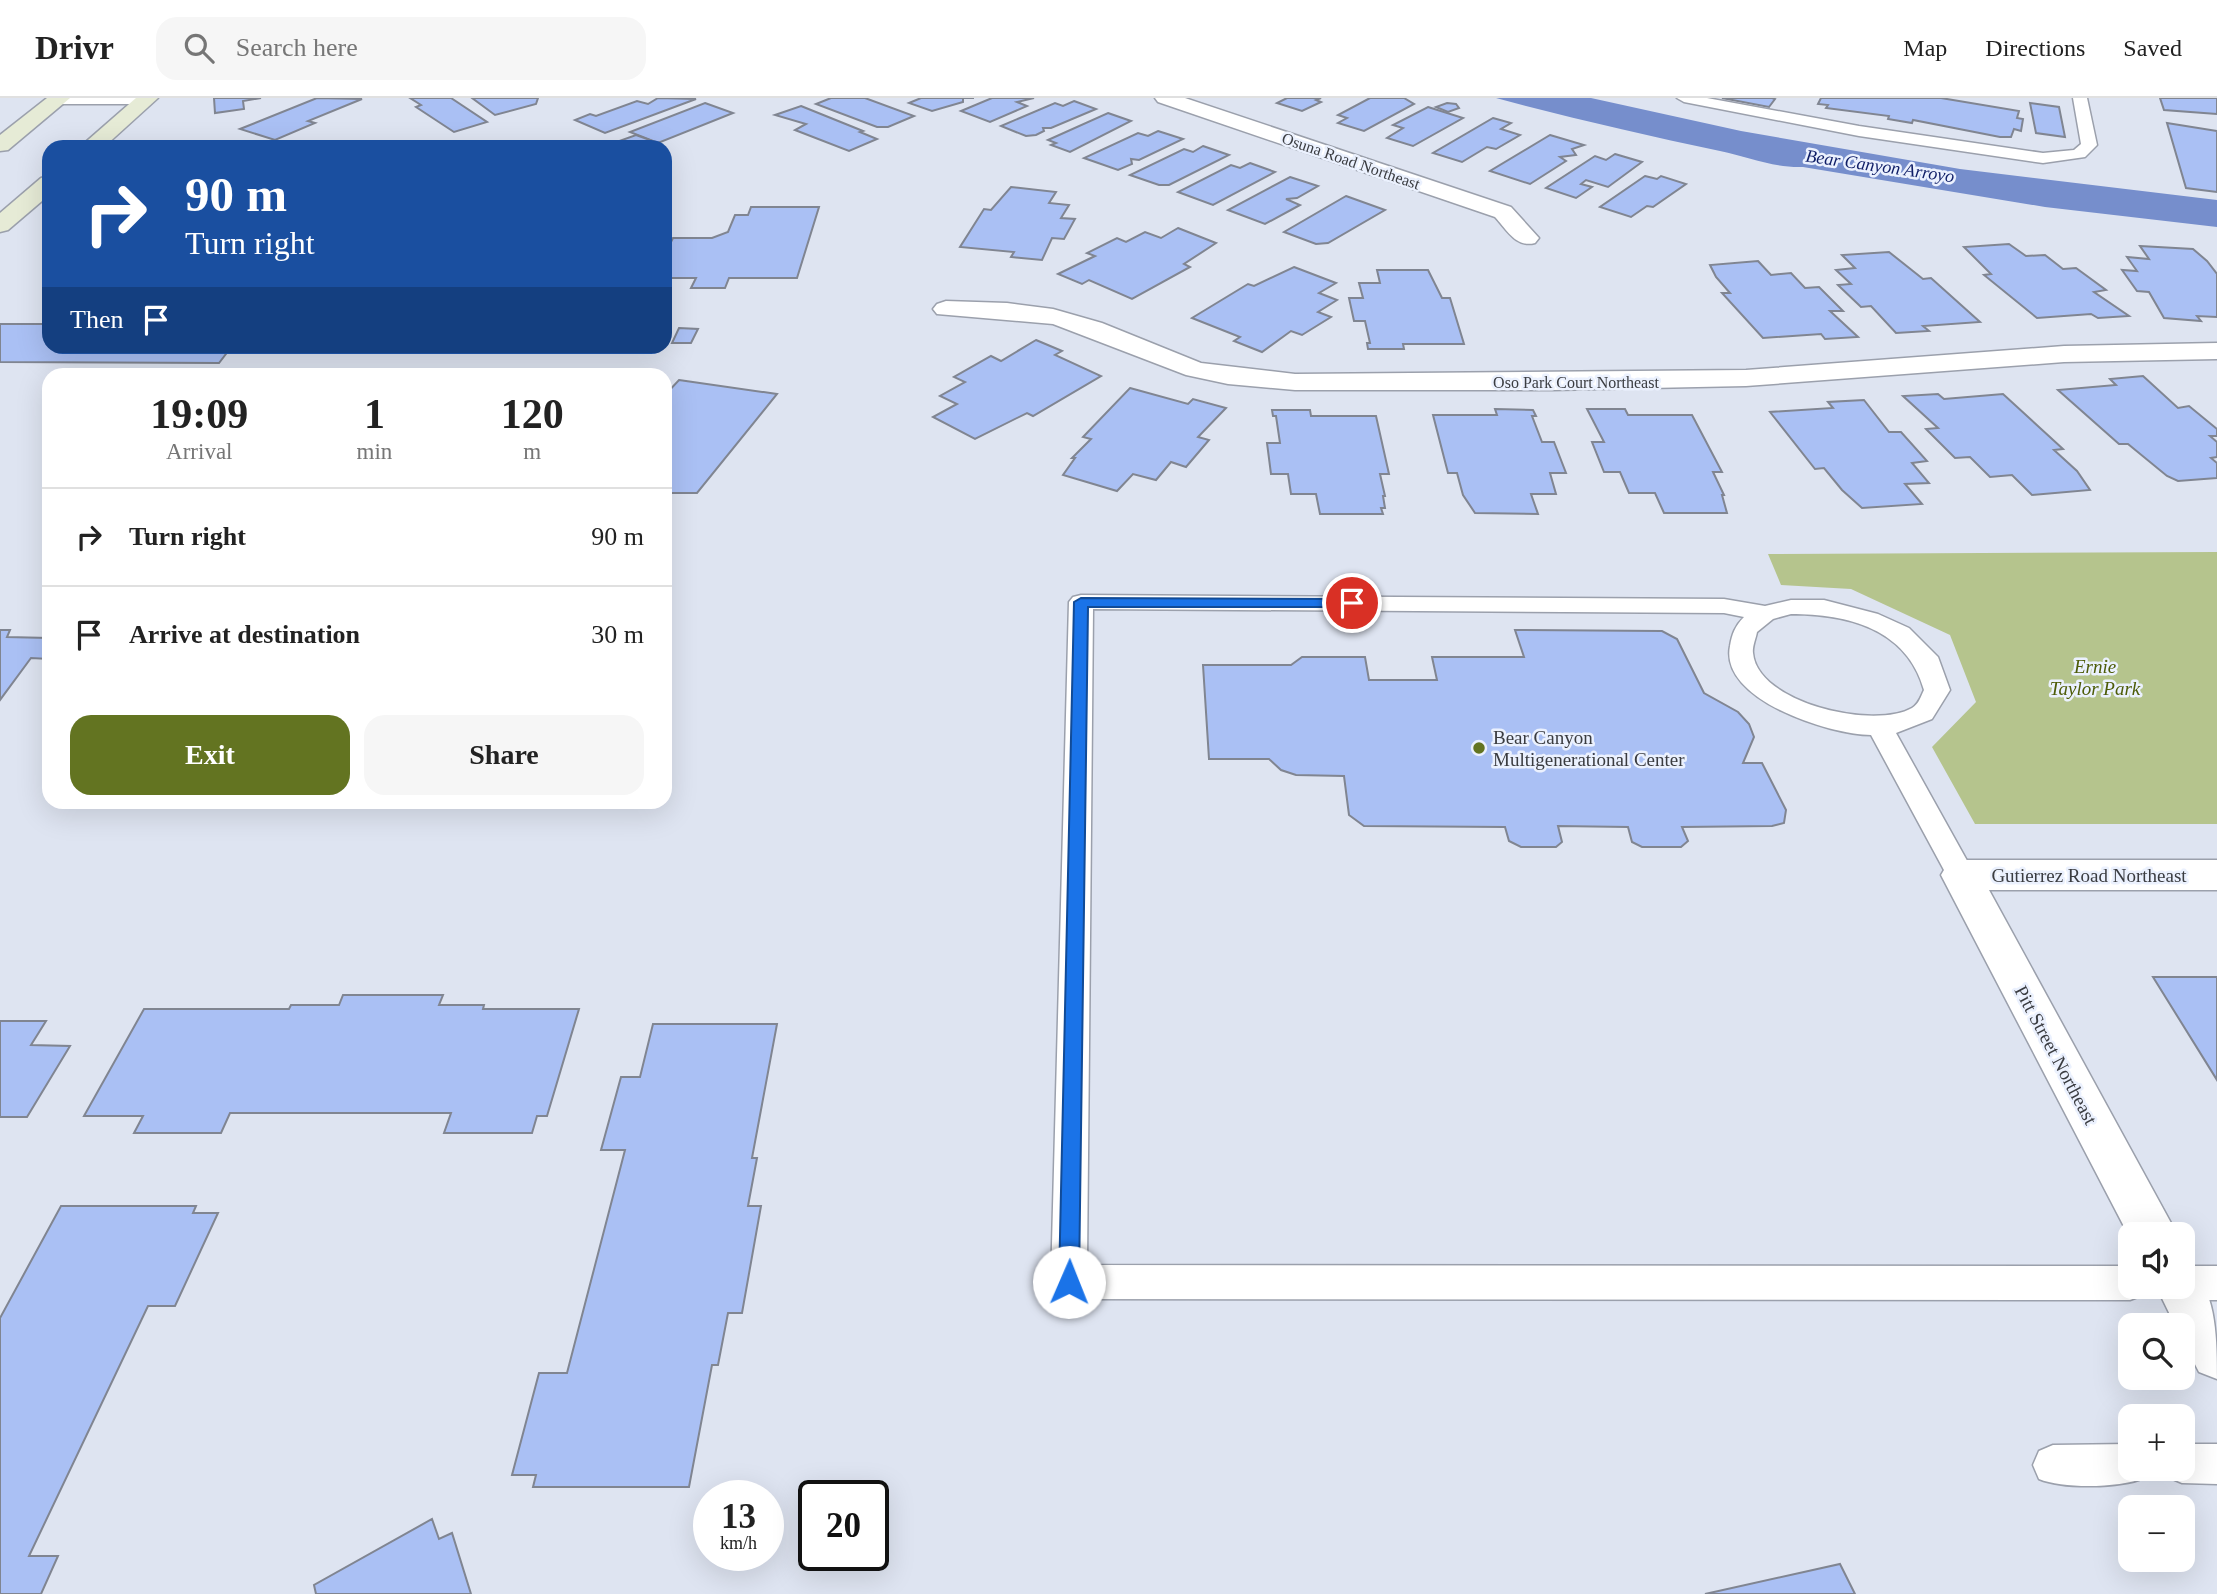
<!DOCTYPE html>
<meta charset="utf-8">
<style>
body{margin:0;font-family:"Times New Roman",serif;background:#f6f6f6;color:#222;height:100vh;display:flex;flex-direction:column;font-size:26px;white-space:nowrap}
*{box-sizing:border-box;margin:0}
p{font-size:23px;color:#767676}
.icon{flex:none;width:38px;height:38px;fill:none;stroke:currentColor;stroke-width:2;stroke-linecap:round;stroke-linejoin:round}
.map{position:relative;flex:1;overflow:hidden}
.panel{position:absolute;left:42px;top:270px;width:630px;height:441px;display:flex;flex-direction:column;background:#fff;border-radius:21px;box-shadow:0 7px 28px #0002}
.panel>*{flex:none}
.hud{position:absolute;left:42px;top:42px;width:630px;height:214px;border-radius:21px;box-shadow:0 7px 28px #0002;background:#1a4fa0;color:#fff;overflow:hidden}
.tools{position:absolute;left:2118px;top:1124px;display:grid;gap:14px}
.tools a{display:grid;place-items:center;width:77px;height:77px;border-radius:14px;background:#fff;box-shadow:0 7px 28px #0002;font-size:35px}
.speed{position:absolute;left:693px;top:1382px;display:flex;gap:14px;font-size:35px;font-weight:700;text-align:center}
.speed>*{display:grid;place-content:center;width:91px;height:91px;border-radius:50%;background:#fff;box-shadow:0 7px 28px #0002;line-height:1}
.speed small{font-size:18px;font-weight:400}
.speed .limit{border:4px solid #111;border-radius:10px;background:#fff;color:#111}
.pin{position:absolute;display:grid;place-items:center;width:60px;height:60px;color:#fff;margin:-30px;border:4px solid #fff;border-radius:50%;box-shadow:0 2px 7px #0007}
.me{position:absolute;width:77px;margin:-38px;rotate:1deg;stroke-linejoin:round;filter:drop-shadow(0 0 5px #0008)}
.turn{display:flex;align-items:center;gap:24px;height:147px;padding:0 28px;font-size:32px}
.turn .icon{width:91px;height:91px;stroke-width:2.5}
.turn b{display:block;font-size:49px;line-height:60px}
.then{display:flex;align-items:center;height:66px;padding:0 28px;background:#0003;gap:14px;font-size:26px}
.eta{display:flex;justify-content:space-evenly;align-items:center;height:119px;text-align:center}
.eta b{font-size:42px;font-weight:700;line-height:49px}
.primary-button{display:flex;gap:14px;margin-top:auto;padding:14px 28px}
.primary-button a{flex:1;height:80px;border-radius:21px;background:#637421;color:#fff;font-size:28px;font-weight:700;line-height:80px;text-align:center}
.primary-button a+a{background:#f6f6f6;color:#222}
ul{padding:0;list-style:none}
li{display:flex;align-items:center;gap:21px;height:98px;padding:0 28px;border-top:2px solid #e0e0e0}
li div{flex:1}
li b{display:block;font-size:26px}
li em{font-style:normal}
header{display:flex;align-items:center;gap:42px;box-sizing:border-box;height:98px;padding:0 35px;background:#fff;border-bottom:2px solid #e0e0e0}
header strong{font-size:33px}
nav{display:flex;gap:38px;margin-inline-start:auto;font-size:24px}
.search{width:490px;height:63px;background:#f6f6f6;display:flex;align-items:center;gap:18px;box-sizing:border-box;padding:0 24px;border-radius:21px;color:#767676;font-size:26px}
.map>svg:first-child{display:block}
.green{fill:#b5c48d}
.water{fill:#768ecc}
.building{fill:#aac0f4;stroke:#808591;stroke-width:2}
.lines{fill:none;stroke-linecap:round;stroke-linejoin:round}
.service-casing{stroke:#9ba0ac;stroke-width:3}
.minor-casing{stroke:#9ba0ac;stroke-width:3}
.secondary-casing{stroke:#9ba0ac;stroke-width:3}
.service{fill:#fff;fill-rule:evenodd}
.minor{fill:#fff;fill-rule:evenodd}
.secondary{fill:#e6ebd6;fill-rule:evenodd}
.route{fill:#1a73e8;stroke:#114b97;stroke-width:2}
.poi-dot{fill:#637421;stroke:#ebf1fe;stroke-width:2.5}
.labels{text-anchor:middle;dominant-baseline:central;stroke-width:5;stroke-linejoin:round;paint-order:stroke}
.far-street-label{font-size:16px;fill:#3a3c41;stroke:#ebf1fe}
.far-water-label{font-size:18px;font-style:italic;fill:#0f1e67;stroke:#ebf1fe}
.park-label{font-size:19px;font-style:italic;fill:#4d5c08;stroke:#ebf1fe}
.poi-label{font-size:19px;fill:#3a3c41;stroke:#ebf1fe;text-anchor:start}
.street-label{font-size:19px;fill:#3a3c41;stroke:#ebf1fe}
</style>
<header>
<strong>Drivr</strong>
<div class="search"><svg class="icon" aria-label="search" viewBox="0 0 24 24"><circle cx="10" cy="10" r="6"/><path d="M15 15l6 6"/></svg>Search here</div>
<nav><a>Map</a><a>Directions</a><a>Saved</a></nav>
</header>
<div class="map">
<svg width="2217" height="1496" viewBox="0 0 2217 1496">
<rect width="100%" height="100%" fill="#dee4f1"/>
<!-- green -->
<path class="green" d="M2217 454V726H1975L1932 649 1976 604 1950 537 1851 491 1781 487 1768 456Z"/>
<!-- water -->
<path class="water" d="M1496 0H1591L1741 33 1960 71 2217 102V129L2045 109 1803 69C1773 70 1749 59 1720 53 1645 37 1570 20 1496 0Z"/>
<!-- building -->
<g class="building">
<path d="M214 0H261L243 3 244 11 215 15Z"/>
<path d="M317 0 362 1 308 23 315 25 275 42 240 31Z"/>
<path d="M410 0H451L487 24 454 34 416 9 421 7Z"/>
<path d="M472 0H538L536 6 495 17Z"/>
<path d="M658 0 696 1 605 35 575 22 590 16 596 18 637 3 648 6Z"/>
<path d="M831 0H865L914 18 888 29H877L816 6Z"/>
<path d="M921 0H974H963V4L932 13 909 5Z"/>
<path d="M992 0H1034L1017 4 1027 8 990 24 961 13Z"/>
<path d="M1287 0H1321L1316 2 1321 4 1302 13 1277 5Z"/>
<path d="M1370 0H1404L1414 6 1364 33 1338 25 1347 20 1338 17Z"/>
<path d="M1722 0H1772L1775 1 1769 9Z"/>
<path d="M1821 0H1941L2019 13 2017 20 2023 21 2021 33 2014 31 2011 39H2000L1913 22 1912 25 1888 21 1889 18 1826 10 1828 7 1818 6Z"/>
<path d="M2160 0H2217V16L2164 12Z"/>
<path d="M1074 3 1096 11 1051 30H1043L1044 33 1036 37 1026 38 1001 28 1055 5 1063 8Z"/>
<path d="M705 5 733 15 658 45 630 34Z"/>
<path d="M1447 5 1456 6 1459 10 1448 14 1436 9Z"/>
<path d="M2030 5 2059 9 2065 39 2036 35Z"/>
<path d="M801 8 863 33 860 34 877 41 849 53 795 32 806 26 775 17Z"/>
<path d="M1428 9 1463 20 1413 48 1387 40 1403 30 1393 27Z"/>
<path d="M1108 15 1131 23 1070 54 1051 47 1056 45 1048 42Z"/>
<path d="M1493 20 1511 25 1501 31 1520 37 1496 51 1487 49 1462 64 1433 55Z"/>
<path d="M2167 25 2217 33V94L2186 90Z"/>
<path d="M1158 33 1183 41 1139 62 1131 61 1132 66 1118 72 1084 60 1138 35 1148 38Z"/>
<path d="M636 37 650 42 637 48 622 42Z"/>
<path d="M1550 37 1584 47 1572 51 1576 57 1560 59 1566 63 1530 86 1490 73Z"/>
<path d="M1203 48 1229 57 1169 87H1159L1130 77 1184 51 1193 54Z"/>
<path d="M1615 56 1642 64 1608 89 1586 82 1581 86 1592 89 1576 100 1546 90 1595 58 1606 62Z"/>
<path d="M1250 65 1275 74 1213 107 1178 94 1231 67 1240 70Z"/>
<path d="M1645 78 1657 81 1661 78 1686 86 1653 109 1647 108 1631 119 1600 109Z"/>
<path d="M1290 79 1318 88 1297 100 1286 101 1300 107 1265 126 1228 112Z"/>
<path d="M1011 89 1056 94 1049 105 1069 107 1061 120 1075 121 1064 141 1052 140 1042 162 1011 159 1014 154 960 149 984 111 991 112Z"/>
<path d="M1346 98 1385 112 1328 145 1316 146 1284 134Z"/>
<path d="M751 109H819L797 180H729L725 190H691L696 180H665V146H670L673 140H712L728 134 735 117H748Z"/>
<path d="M1178 130 1216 145 1184 166 1190 169 1132 201 1089 182 1082 186 1058 176 1095 158 1087 155 1117 140 1126 144 1145 134 1161 140Z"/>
<path d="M2009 146 2026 158 2045 157 2063 171 2076 170 2106 192 2094 194 2129 218 2098 220 2091 216 2037 220 1984 177 1991 176 1964 149Z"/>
<path d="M2140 148 2193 151 2207 163 2217 176V219L2197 218 2201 223 2164 220 2149 194 2137 193 2122 172 2137 173 2127 159 2149 161Z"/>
<path d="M1889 154 1923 181 1931 180 1980 224 1923 228 1929 233 1896 235 1871 208 1861 209 1838 187 1851 186 1836 172 1855 170 1842 157Z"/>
<path d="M1758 163 1771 177 1791 175 1805 190 1819 189 1843 213H1830L1858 239 1825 241 1821 236 1763 240 1722 195H1730L1716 179 1710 167Z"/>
<path d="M1294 169 1336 185 1319 195 1337 202 1318 214 1331 219 1302 237 1291 233 1262 254 1234 243 1240 239 1192 220 1248 186 1254 188Z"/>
<path d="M1377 172H1428L1442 200H1450L1464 246H1403L1404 251H1368L1367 245H1370L1365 223H1354L1349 200H1363L1359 185H1380Z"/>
<path d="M0 226H49V248H232L219 265 0 264Z"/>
<path d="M679 230 698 231 691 245H672Z"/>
<path d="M1036 242 1062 253 1055 257 1101 278 1033 318 1027 315 975 341 933 319 957 306 940 298 965 284 954 279 991 258 1001 263Z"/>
<path d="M2143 278 2178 310 2189 308 2217 331V338H2210L2217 344V359L2211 360 2217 365V380L2178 383 2167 378 2128 346H2119L2058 292 2116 287 2110 281Z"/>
<path d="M679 282 777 296 697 395H665V297Z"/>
<path d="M1130 290 1188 306 1193 301 1226 310 1198 339 1209 342 1186 369 1171 364 1156 382 1133 376 1117 393 1063 377 1075 360H1072L1091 341 1083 339Z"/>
<path d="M1938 296 1944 301 2003 296 2063 351 2054 352 2077 373 2090 392 2032 397 2012 377 1990 379 1970 359 1955 360 1926 331 1938 330 1903 298Z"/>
<path d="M1864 302 1889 334H1901L1927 363 1912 365 1929 385 1905 386 1922 406 1862 410 1842 392 1824 370 1815 371 1770 314 1833 310 1828 304Z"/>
<path d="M1495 311 1533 312 1536 318H1532L1542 344H1554L1566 375H1550L1556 396H1531L1538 416 1475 415 1463 397 1457 375H1448L1433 317H1497Z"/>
<path d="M1587 311H1625L1628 317H1692L1722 374H1713L1724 397H1722L1727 415H1664L1655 395H1629L1620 374H1604L1592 344H1604Z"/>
<path d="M1272 312H1310L1311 318H1376L1389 376H1380L1385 398H1383L1385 410H1381L1383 416H1320L1316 396H1291L1288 376H1271L1267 345H1280L1276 318H1273Z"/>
<path d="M0 532H10L7 539 49 540V561L31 560 0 602Z"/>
<path d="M1515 532 1662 533 1677 541 1704 595 1738 614 1749 626 1754 639 1743 665H1762L1786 712 1784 725 1772 728 1682 729 1688 743 1681 749H1642L1632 744 1628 729 1558 728 1562 744 1556 749H1521L1509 743 1505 729 1364 728 1349 717 1344 678 1296 677 1281 672 1269 661H1209L1203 567H1291L1302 559H1365L1369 582H1437L1432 559H1524Z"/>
<path d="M569 704H607L605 710H567Z"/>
<path d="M2153 879H2217V982Z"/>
<path d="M343 897H443L439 907H484L483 911H579L547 1018H537L532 1035H444L451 1015H230L221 1035H134L143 1018H84L144 911H289L291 907H339Z"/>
<path d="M0 923H46L31 947 70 948 27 1019H0Z"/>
<path d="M653 926H777L752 1060H757L748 1108H761L742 1215H728L718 1267H712L689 1389H533L536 1377H512L539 1275H567L625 1052H601L621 979H640Z"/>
<path d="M61 1108H196L193 1115H218L175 1208H148L29 1458H58L41 1496H0V1220Z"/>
<path d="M432 1421 439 1441 452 1435 471 1496H316L314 1487Z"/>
<path d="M1840 1466 1855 1496H1705Z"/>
</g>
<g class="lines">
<defs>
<g id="service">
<path d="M52 0H152L153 2 146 6H58L53 5Z"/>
<path d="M1677 0H1707L1859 28 2043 55 2074 52 2081 46 2073 0H2087L2097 47 2085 59 2043 65 1859 38 1684 4Z"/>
<path d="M1081 497 1724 501 1765 508 1791 502H1824L1878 516 1909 530 1938 559 1950 592 1932 621 1896 635 1975 777 1971 785 1961 788 1951 785 1871 637C1831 637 1719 602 1730 548 1732 536 1735 528 1744 519L1724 515 1093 511 1087 1167 2130 1168V1188H2146L2143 1197 2130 1202 1069 1201 1056 1196 1051 1184 1069 504 1073 499ZM1791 516C1848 516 1907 531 1924 592 1921 598 1919 606 1912 610 1874 632 1757 605 1753 555 1752 549 1756 540 1757 534L1773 521Z"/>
<path d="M2182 1168H2217V1202H2182L2169 1197 2166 1188H2182Z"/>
<path d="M2130 1346V1370H2148L2144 1380C2120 1390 2063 1391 2039 1381L2033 1367 2039 1353 2053 1347Z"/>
<path d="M2182 1346H2217V1386L2182 1385 2168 1379 2165 1370H2182Z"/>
</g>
<g id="minor">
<path d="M1155 0H1185L1511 109 1539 140 1535 145C1516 150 1507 132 1495 119L1158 4Z"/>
<path d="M946 203 1007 205 1053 211 1102 225 1201 265 1295 276 1746 272 2064 248 2217 245V261L2064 264 1746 288 1552 292H1295L1228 286 1186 277 1053 226 937 216 933 211 937 206Z"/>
<path d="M1961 762H2217V792H1989L2177 1136H2130V1140L1941 777 1947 767Z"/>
<path d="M2182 1165C2217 1183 2217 1241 2217 1281L2199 1274 2182 1241V1227H2175L2156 1188H2182Z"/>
</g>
<g id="secondary">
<path d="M47 0H70L8 52 0 53V37Z"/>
<path d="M136 0H158L104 49H80Z"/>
<path d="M49 78V97L8 132 0 134V115L41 80Z"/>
</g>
</defs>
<!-- service casing -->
<use href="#service" class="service-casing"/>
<!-- minor casing -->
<use href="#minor" class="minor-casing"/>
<!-- secondary casing -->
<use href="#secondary" class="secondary-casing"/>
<!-- service -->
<use href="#service" class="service"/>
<!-- minor -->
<use href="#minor" class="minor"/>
<!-- secondary -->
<use href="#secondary" class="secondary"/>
</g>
<!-- route -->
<path class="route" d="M1081 500 1352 501 1358 505 1352 509H1088L1079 1184 1076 1191 1069 1194 1062 1191 1059 1184 1074 504Z"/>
<!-- markers -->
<circle class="poi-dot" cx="1479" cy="650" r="7"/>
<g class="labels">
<!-- far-street labels -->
<g class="far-street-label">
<text transform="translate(1351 63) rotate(19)">Osuna Road Northeast</text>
<text x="1576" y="284">Oso Park Court Northeast</text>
</g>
<!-- far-water labels -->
<g class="far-water-label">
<text transform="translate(1880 68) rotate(8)">Bear Canyon Arroyo</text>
</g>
<!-- park labels -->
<g class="park-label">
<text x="2095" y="568">Ernie<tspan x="2095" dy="22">Taylor Park</tspan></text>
</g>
<!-- poi labels -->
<g class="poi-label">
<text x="1493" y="639">Bear Canyon<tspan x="1493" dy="22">Multigenerational Center</tspan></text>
</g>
<!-- street labels -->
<g class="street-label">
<text x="2089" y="777">Gutierrez Road Northeast</text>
<text transform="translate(2056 957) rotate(62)">Pitt Street Northeast</text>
</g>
</g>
</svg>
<div class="tools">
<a><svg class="icon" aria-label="sound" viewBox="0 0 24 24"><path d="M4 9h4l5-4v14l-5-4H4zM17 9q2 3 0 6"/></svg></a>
<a><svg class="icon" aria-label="search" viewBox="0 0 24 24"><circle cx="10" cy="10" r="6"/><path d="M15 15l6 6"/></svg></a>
<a>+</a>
<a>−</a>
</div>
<div class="speed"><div>13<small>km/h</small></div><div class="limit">20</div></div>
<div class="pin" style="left:1352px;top:505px;background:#d93025"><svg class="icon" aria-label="arrive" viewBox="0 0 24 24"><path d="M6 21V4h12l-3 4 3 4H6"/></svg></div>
<svg class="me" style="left:1069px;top:1184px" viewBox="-20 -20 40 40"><circle r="19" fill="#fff"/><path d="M0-13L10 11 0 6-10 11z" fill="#1a73e8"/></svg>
<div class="hud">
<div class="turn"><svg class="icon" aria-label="right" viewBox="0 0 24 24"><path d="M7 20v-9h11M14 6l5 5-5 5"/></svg><div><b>90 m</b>Turn right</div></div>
<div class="then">Then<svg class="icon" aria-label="arrive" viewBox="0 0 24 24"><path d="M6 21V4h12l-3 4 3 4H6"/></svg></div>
</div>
<section class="panel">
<div class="eta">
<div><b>19:09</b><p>Arrival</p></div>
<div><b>1</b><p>min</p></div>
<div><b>120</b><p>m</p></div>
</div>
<ul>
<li><svg class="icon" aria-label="right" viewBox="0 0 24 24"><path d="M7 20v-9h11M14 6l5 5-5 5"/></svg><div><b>Turn right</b></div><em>90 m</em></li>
<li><svg class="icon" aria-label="arrive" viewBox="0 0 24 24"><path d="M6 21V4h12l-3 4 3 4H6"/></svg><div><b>Arrive at destination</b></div><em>30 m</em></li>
</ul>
<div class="primary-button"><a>Exit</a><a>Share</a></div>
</section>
</div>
